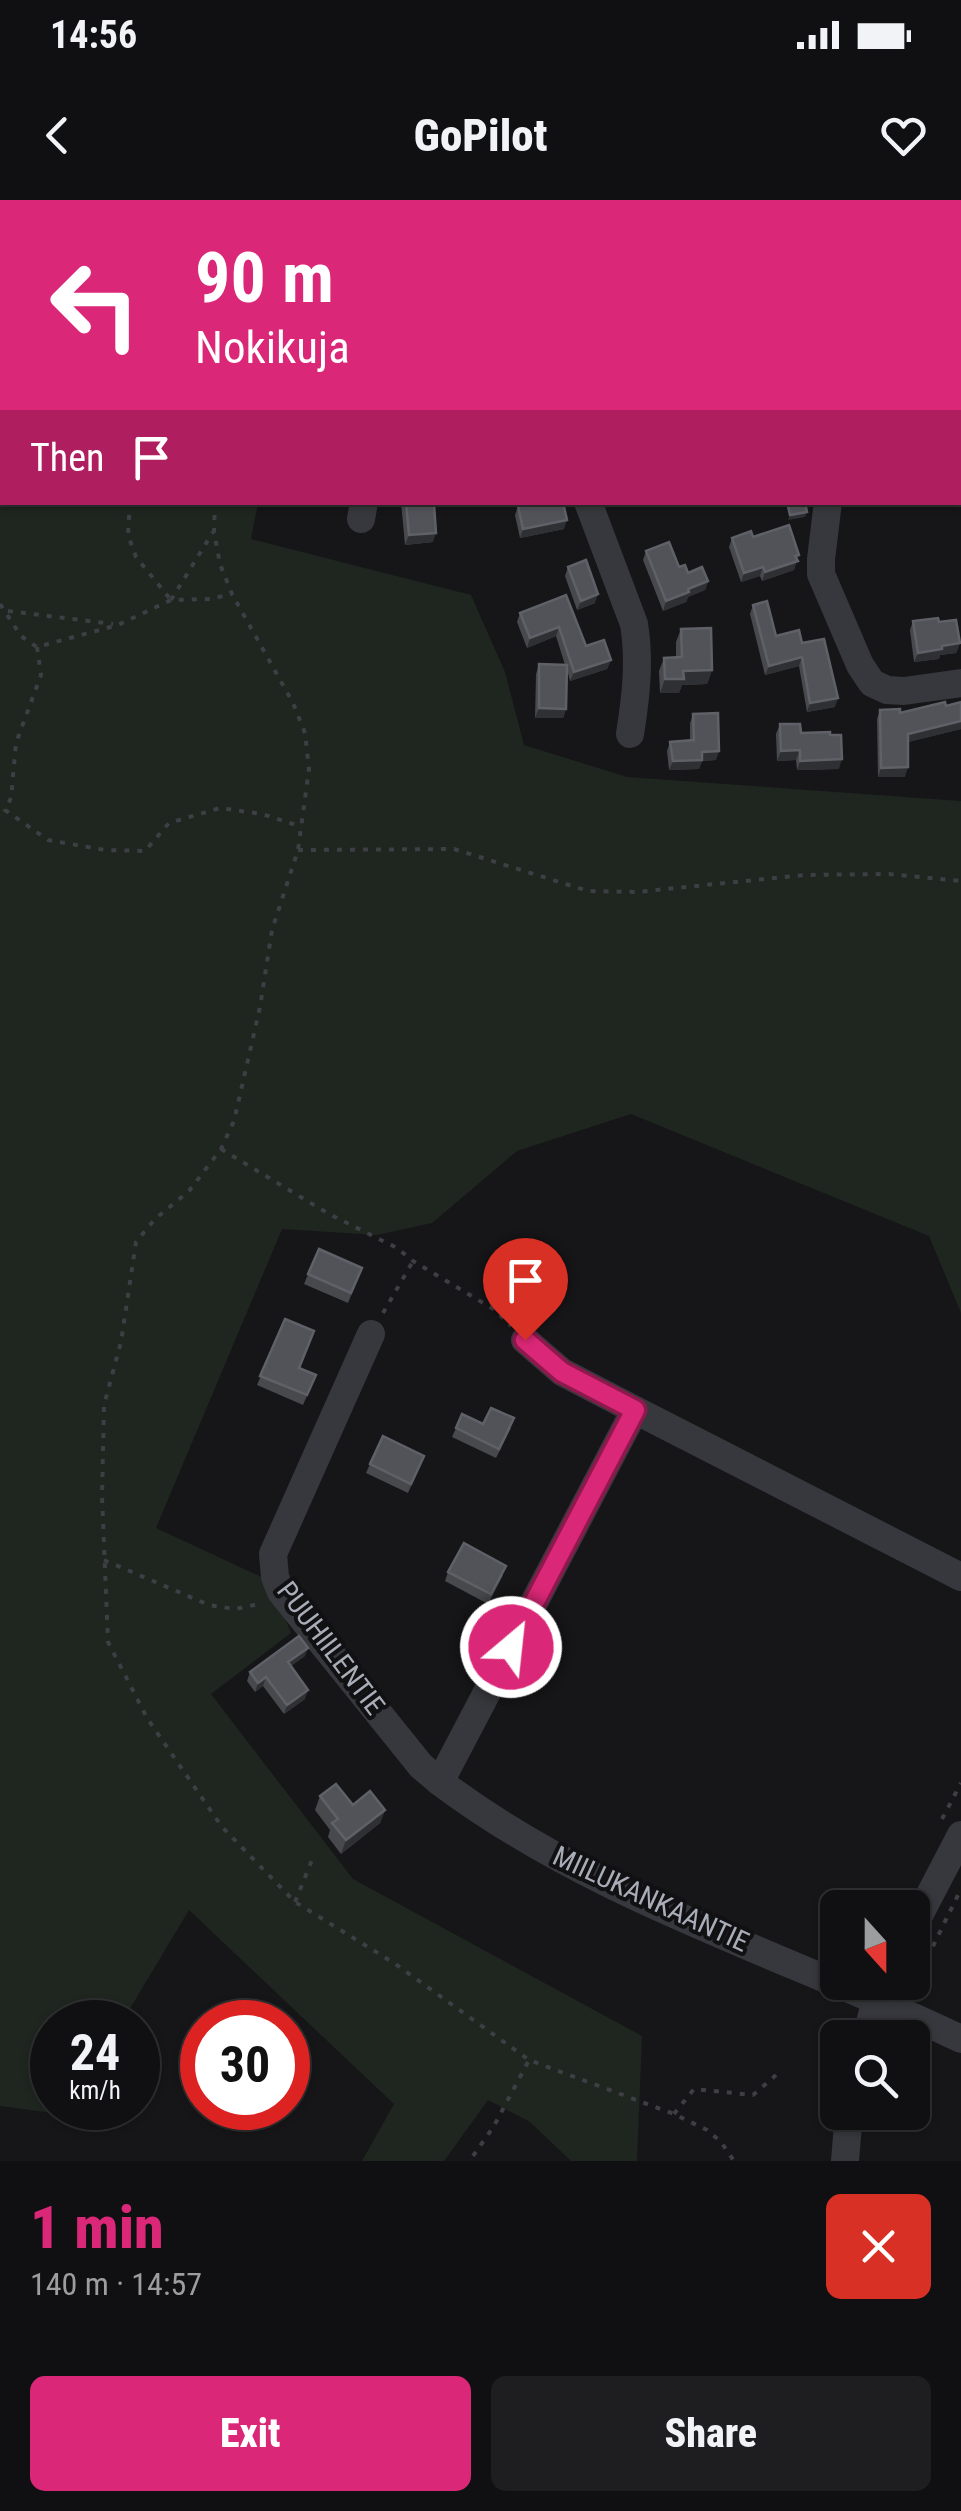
<!DOCTYPE html>
<meta charset="utf-8">
<style>
body{margin:0;font-family:"Roboto Condensed",sans-serif;background:#1e1e20;color:#f1f3f6;height:100vh;display:flex;flex-direction:column;font-size:38px;white-space:nowrap}
*{box-sizing:border-box;margin:0}
p{font-size:32px;color:#9c9d9f}
.icon{flex:none;width:55px;height:55px;fill:none;stroke:currentColor;stroke-width:2;stroke-linecap:round;stroke-linejoin:round}
.map{position:relative;height:1961px;overflow:hidden}
.drawer{display:flex;flex-direction:column;background:#101012;flex:1}
.drawer>*{flex:none}
.hud{position:absolute;left:0px;top:0px;width:962px;height:305px;box-shadow:0 2px 8px #0004,0 0 0 2px #303032;background:#db2777;color:#fff;overflow:hidden}
.needle{width:65px;rotate:159deg}
.fabs{position:absolute;left:820px;top:1690px;display:grid;gap:20px}
.fabs a{display:grid;place-items:center;width:110px;height:110px;border-radius:15px;background:#101012;box-shadow:0 2px 8px #0004,0 0 0 2px #303032;font-size:50px}
.speed{position:absolute;left:30px;top:1800px;display:flex;gap:20px;font-size:50px;font-weight:700;text-align:center}
.speed>*{display:grid;place-content:center;width:130px;height:130px;border-radius:50%;background:#101012;box-shadow:0 2px 8px #0004,0 0 0 2px #303032;line-height:1}
.speed small{font-size:25px;font-weight:400}
.speed .limit{border:15px solid #d22;background:#fff;color:#111}
.pin{position:absolute;display:grid;place-items:center;width:85px;height:85px;color:#fff;margin:-102px -42px;border-radius:50% 50% 50% 0;rotate:-45deg;box-shadow:0 0 10px #0007}
.pin .icon{rotate:45deg}
.me{position:absolute;width:110px;margin:-55px;rotate:28deg;stroke-linejoin:round;filter:drop-shadow(0 0 8px #0008)}
.turn{display:flex;align-items:center;gap:35px;height:210px;padding:0 30px;font-size:45px}
.turn .icon{width:130px;height:130px;stroke-width:2.5}
.turn b{display:block;font-size:70px;line-height:85px}
.then{display:flex;align-items:center;height:95px;padding:0 30px;background:#0003;gap:20px;font-size:38px}
.round{display:grid;place-items:center;flex:none;width:105px;height:105px;border-radius:15px;background:#1e1e20}
.summary{display:flex;align-items:center;justify-content:space-between;height:170px;padding:0 30px}
h1{font-size:60px;font-weight:800;line-height:75px;color:#db2777}
.action{display:flex;gap:20px;margin-top:auto;padding:20px 30px}
.action a{flex:1;height:115px;border-radius:15px;background:#db2777;color:#fff;font-size:40px;font-weight:800;line-height:115px;text-align:center}
.action a+a{background:#1e1e20;color:#f1f3f6}
.status{display:flex;justify-content:space-between;align-items:center;height:70px;padding:0 50px;background:#101012;direction:ltr}
.status svg{height:28px;fill:currentColor}
header{display:flex;justify-content:space-between;align-items:center;height:130px;padding:0 30px;background:#101012;font-size:45px;font-weight:800}
.map>svg:first-child{display:block}
.green{fill:#1e261f}
.lines{fill:none;stroke-linecap:round;stroke-linejoin:round}
.path{stroke:#3d3f44;stroke-width:4;stroke-dasharray:5 8;stroke-linecap:butt}
.minor{stroke:#37383d;stroke-width:28}
.wall{fill:#47494d}
.shaded-wall{fill:#2f3033}
.building{fill:#525359;stroke:#5f6168;stroke-width:2.5}
.route-casing{stroke:#8e194d;stroke-width:25}
.route{stroke:#db2777;stroke-width:18}
.labels{text-anchor:middle;dominant-baseline:central;stroke-width:8;stroke-linejoin:round;paint-order:stroke}
.street-label{font-size:28px;fill:#a8adb8;stroke:#111113}
</style>
<div class="status"><b>14:56</b><svg viewBox="0 0 49 12"><path d="M0 12V9h3v3zM5 12V6h3v6zM10 12V3h3v9zM15 12V0h3v12zM26 1h20v11H26zM47 4h2v5h-2z"/></svg></div>
<header><svg class="icon" aria-label="back" viewBox="0 0 24 24"><path d="M15 5l-7 7 7 7"/></svg>GoPilot<svg class="icon" aria-label="heart" viewBox="0 0 24 24"><path d="M12 20l-8-8c-3-5 5-10 8-4 3-6 11-1 8 4z"/></svg></header>
<div class="map">
<svg width="961" height="1961" viewBox="0 0 961 1961">
<rect width="100%" height="100%" fill="#161618"/>
<!-- green -->
<path class="green" d="M0 0H180L181 2H2V302L258 303 251 339 471 395 505 472 524 545 627 577 961 601V1113L929 1036 631 914 517 951 432 1023 377 1035 282 1029 156 1328 270 1381 291 1433 211 1494 353 1679 642 1836 637 1961H571L530 1922 488 1900 444 1961H362L394 1904 189 1710 122 1822H52V1908H71L67 1915 0 1906Z"/>
<g class="lines">
<!-- path -->
<g class="path">
<path d="M14 0 15 2"/>
<path d="M178 0 179 2"/>
<path d="M29 2 34 0"/>
<path d="M0 75H2"/>
<path d="M0 141H2"/>
<path d="M130 302 128 335 136 357 171 400"/>
<path d="M215 302 214 331 220 364 232 394 293 503 305 533 309 569 298 650 272 730 260 807 234 921 221 949 189 991 155 1019 136 1042 121 1142 104 1205 102 1296 108 1442 147 1518 222 1627 295 1702 394 1763 529 1860 674 1914 707 1930 721 1942 734 1961"/>
<path d="M171 400 213 332"/>
<path d="M0 404 21 436 37 447 118 425 171 400 210 399 232 394"/>
<path d="M8 411 113 424"/>
<path d="M37 447 41 475 16 543 11 598 5 610 48 640 105 650 145 651 169 623 220 608 262 614 302 627"/>
<path d="M298 650 454 649 588 691 637 692 804 675 889 674 961 681"/>
<path d="M221 949 329 1014 397 1048 413 1061 495 1110 511 1126"/>
<path d="M383 1113 413 1061"/>
<path d="M104 1360 209 1405 235 1409 259 1404"/>
<path d="M942 1619 961 1583"/>
<path d="M295 1702 312 1660"/>
<path d="M910 1793 959 1693"/>
<path d="M828 1899 838 1850"/>
<path d="M674 1914 694 1889 753 1895 776 1875"/>
<path d="M473 1956 494 1926 529 1860"/>
</g>
<!-- minor -->
<g class="minor">
<path d="M350 0V2"/>
<path d="M569 2V0"/>
<path d="M832 2V0"/>
<path d="M960 150H961"/>
<path d="M588 302 634 424C640 461 636 496 630 534"/>
<path d="M828 302 821 359V374L860 465 872 483 887 490 904 491 961 483"/>
<path d="M361 319 364 302"/>
<path d="M371 1134 273 1354 275 1377 281 1392 421 1566 440 1582"/>
<path d="M525 1140 562 1172 635 1210"/>
<path d="M961 1377 635 1210 440 1582C597 1700 787 1755 961 1839"/>
<path d="M912 1729 961 1635"/>
<path d="M866 1838 876 1799 885 1782"/>
<path d="M845 1961 849 1912"/>
</g>
</g>
<!-- wall -->
<g class="wall">
<path d="M722 0H799L798 2H734Z"/>
<path d="M944 0H961V8L960 2H949Z"/>
<path d="M401 302H430L433 342 405 345Z"/>
<path d="M518 306 564 329 520 338 515 315Z"/>
<path d="M753 337 797 359 794 370 762 381 760 376 741 382 729 347 732 338Z"/>
<path d="M646 351 688 373 708 381 705 390 688 397 686 402 663 411 643 360Z"/>
<path d="M568 367 595 403 577 410 565 376Z"/>
<path d="M566 395 586 446 611 460 607 469 570 481 567 469 566 509 563 518H535L536 474 539 464 565 465 556 436 527 448 517 422 520 413Z"/>
<path d="M753 405 776 436 802 443 835 507 807 512 799 466 765 475 750 414Z"/>
<path d="M913 421 939 422 960 443 956 453 940 455 939 459 914 462 910 430Z"/>
<path d="M681 429 712 470 707 484 682 485 679 493H660L659 471 664 458 676 457V442Z"/>
<path d="M946 506 961 529 908 542 905 577H878L877 519 880 510 900 513Z"/>
<path d="M693 514 716 560 702 561 699 569 669 570 667 551 670 542 690 540V523Z"/>
<path d="M780 524 801 533 839 569 797 570 796 560 777 561 776 534Z"/>
<path d="M319 1049 362 1068 348 1103 304 1084Z"/>
<path d="M285 1119 300 1168 316 1175 303 1205 257 1185Z"/>
<path d="M483 1224 511 1228 496 1258 452 1237 456 1228Z"/>
<path d="M424 1256 408 1293 366 1273 370 1264Z"/>
<path d="M448 1372 503 1375 488 1404 445 1381Z"/>
<path d="M305 1456 291 1466 305 1499 284 1514 263 1486 255 1492 247 1481 250 1472Z"/>
<path d="M320 1596 353 1605 385 1610 380 1623 341 1654 328 1637 330 1630 315 1610Z"/>
</g>
<!-- shaded-wall -->
<g class="shaded-wall">
<path d="M649 0H683L682 2H661Z"/>
<path d="M267 302H305L304 304 265 306Z"/>
<path d="M807 312 805 317 788 320 790 315Z"/>
<path d="M567 320 564 329 520 338 523 329Z"/>
<path d="M436 333 433 342 405 345 409 335Z"/>
<path d="M799 355 794 370 762 381 765 372Z"/>
<path d="M763 367 760 376 741 382 744 373Z"/>
<path d="M708 381 705 390 688 397 686 402 663 411 666 401 688 389Z"/>
<path d="M598 394 595 403 577 410 581 401Z"/>
<path d="M559 427 556 436 527 448 530 438Z"/>
<path d="M960 443 956 453 940 455 939 459 914 462 918 453 942 446Z"/>
<path d="M802 457 799 466 765 475 769 466Z"/>
<path d="M611 460 607 469 570 481 574 472Z"/>
<path d="M712 470 707 484 682 485 679 493H660L665 479 683 471Z"/>
<path d="M838 498 835 507 807 512 810 503Z"/>
<path d="M539 508 566 509 563 518H535Z"/>
<path d="M961 521V529L904 543 908 534Z"/>
<path d="M800 550 796 560 777 561 781 551Z"/>
<path d="M719 551 716 560 702 561 699 569 669 570 673 561 702 552Z"/>
<path d="M842 559 839 569 797 570 800 561Z"/>
<path d="M908 567 905 577H878L881 568Z"/>
<path d="M308 1448 305 1456 284 1471 288 1462Z"/>
<path d="M266 1477 263 1486 255 1492 258 1483Z"/>
<path d="M308 1490 305 1499 284 1514 287 1505Z"/>
<path d="M385 1610 380 1623 341 1654 346 1640Z"/>
</g>
<!-- building -->
<g class="building">
<rect x="282" y="0" width="29" height="2"/>
<rect x="387" y="0" width="39" height="2"/>
<rect x="495" y="0" width="44" height="2"/>
<path d="M767 0H799L798 2H767Z"/>
<path d="M961 168V205H960Z"/>
<path d="M406 302H430V304H434L436 333 409 335Z"/>
<path d="M533 302H563L567 320 523 329 518 306Z"/>
<path d="M787 302H805L807 312 790 315Z"/>
<path d="M789 325 799 355 795 356 798 361 765 372 763 367 744 373 732 338 751 331 753 337Z"/>
<path d="M669 342 679 367 685 365 688 373 702 367 708 381 688 389 689 392 666 401 646 351Z"/>
<path d="M586 360 598 394 581 401 568 367Z"/>
<path d="M566 395 586 446 604 440 611 460 574 472 559 427 530 438 520 413Z"/>
<path d="M767 401 776 436 799 430 802 443 824 439 838 498 810 503 802 457 769 466 753 405Z"/>
<path d="M938 418 939 422 956 420 960 443 942 446V449L918 453 913 421Z"/>
<path d="M711 428 712 470 683 471 684 479H665L664 458 682 457 681 429Z"/>
<path d="M539 464 567 465 566 509 539 508Z"/>
<path d="M945 502 946 506 961 502V521L908 534V567L881 568 880 510 900 509V513Z"/>
<path d="M718 513 719 551 702 552V560L673 561 670 542 694 540 693 514Z"/>
<path d="M780 524H800L801 533 830 532V535H841L842 559 800 561V550L781 551Z"/>
<path d="M319 1049 362 1068 351 1093 308 1074Z"/>
<path d="M285 1119 314 1131 299 1168 316 1175 307 1195 260 1176Z"/>
<path d="M491 1208 514 1218 499 1249 456 1228 462 1214 483 1224Z"/>
<path d="M383 1236 424 1256 411 1284 370 1264Z"/>
<path d="M464 1343 506 1366 491 1394 448 1372Z"/>
<path d="M299 1436 308 1448 288 1462 308 1490 287 1505 266 1477 258 1483 250 1472Z"/>
<path d="M336 1584 353 1605 370 1591 385 1610 346 1640 332 1623 338 1619 320 1596Z"/>
</g>
<g class="lines">
<defs>
<path id="route" d="M511 1447 635 1210 562 1172 525 1140"/>
</defs>
<!-- route casing -->
<use href="#route" class="route-casing"/>
<!-- route -->
<use href="#route" class="route"/>
</g>
<g class="labels">
<!-- street labels -->
<g class="street-label">
<text transform="translate(331 1448) rotate(53)">PUUHIILENTIE</text>
<text transform="translate(651 1699) rotate(25)">MIILUKANKAANTIE</text>
</g>
</g>
</svg>
<div class="fabs">
<a><svg class="needle" viewBox="-14 -14 28 28"><path d="M0-13l5 13h-10z" fill="#e53935"/><path d="M0 13l5-13h-10z" fill="#9c9d9f"/></svg></a>
<a><svg class="icon" aria-label="search" viewBox="0 0 24 24"><circle cx="10" cy="10" r="6"/><path d="M15 15l6 6"/></svg></a>
</div>
<div class="speed"><div>24<small>km/h</small></div><div class="limit">30</div></div>
<div class="pin" style="left:525px;top:1140px;background:#d93025"><svg class="icon" aria-label="arrive" viewBox="0 0 24 24"><path d="M6 21V4h12l-3 4 3 4H6"/></svg></div>
<svg class="me" style="left:511px;top:1447px" viewBox="-20 -20 40 40"><circle r="17" fill="#db2777" stroke="#fff" stroke-width="3"/><path d="M0-11L8 9 0 5-8 9z" fill="#fff"/></svg>
<div class="hud">
<div class="turn"><svg class="icon" aria-label="left" viewBox="0 0 24 24"><path d="M17 20v-9H6M10 6l-5 5 5 5"/></svg><div><b>90 m</b>Nokikuja</div></div>
<div class="then">Then<svg class="icon" aria-label="arrive" viewBox="0 0 24 24"><path d="M6 21V4h12l-3 4 3 4H6"/></svg></div>
</div>
</div>
<section class="drawer">
<div class="summary"><div><h1>1 min</h1><p>140 m · 14:57</p></div><a class="round" style="background:#d93025;color:#fff"><svg class="icon" aria-label="close" viewBox="0 0 24 24"><path d="M6 6l12 12M18 6L6 18"/></svg></a></div>
<div class="action"><a>Exit</a><a>Share</a></div>
</section>
